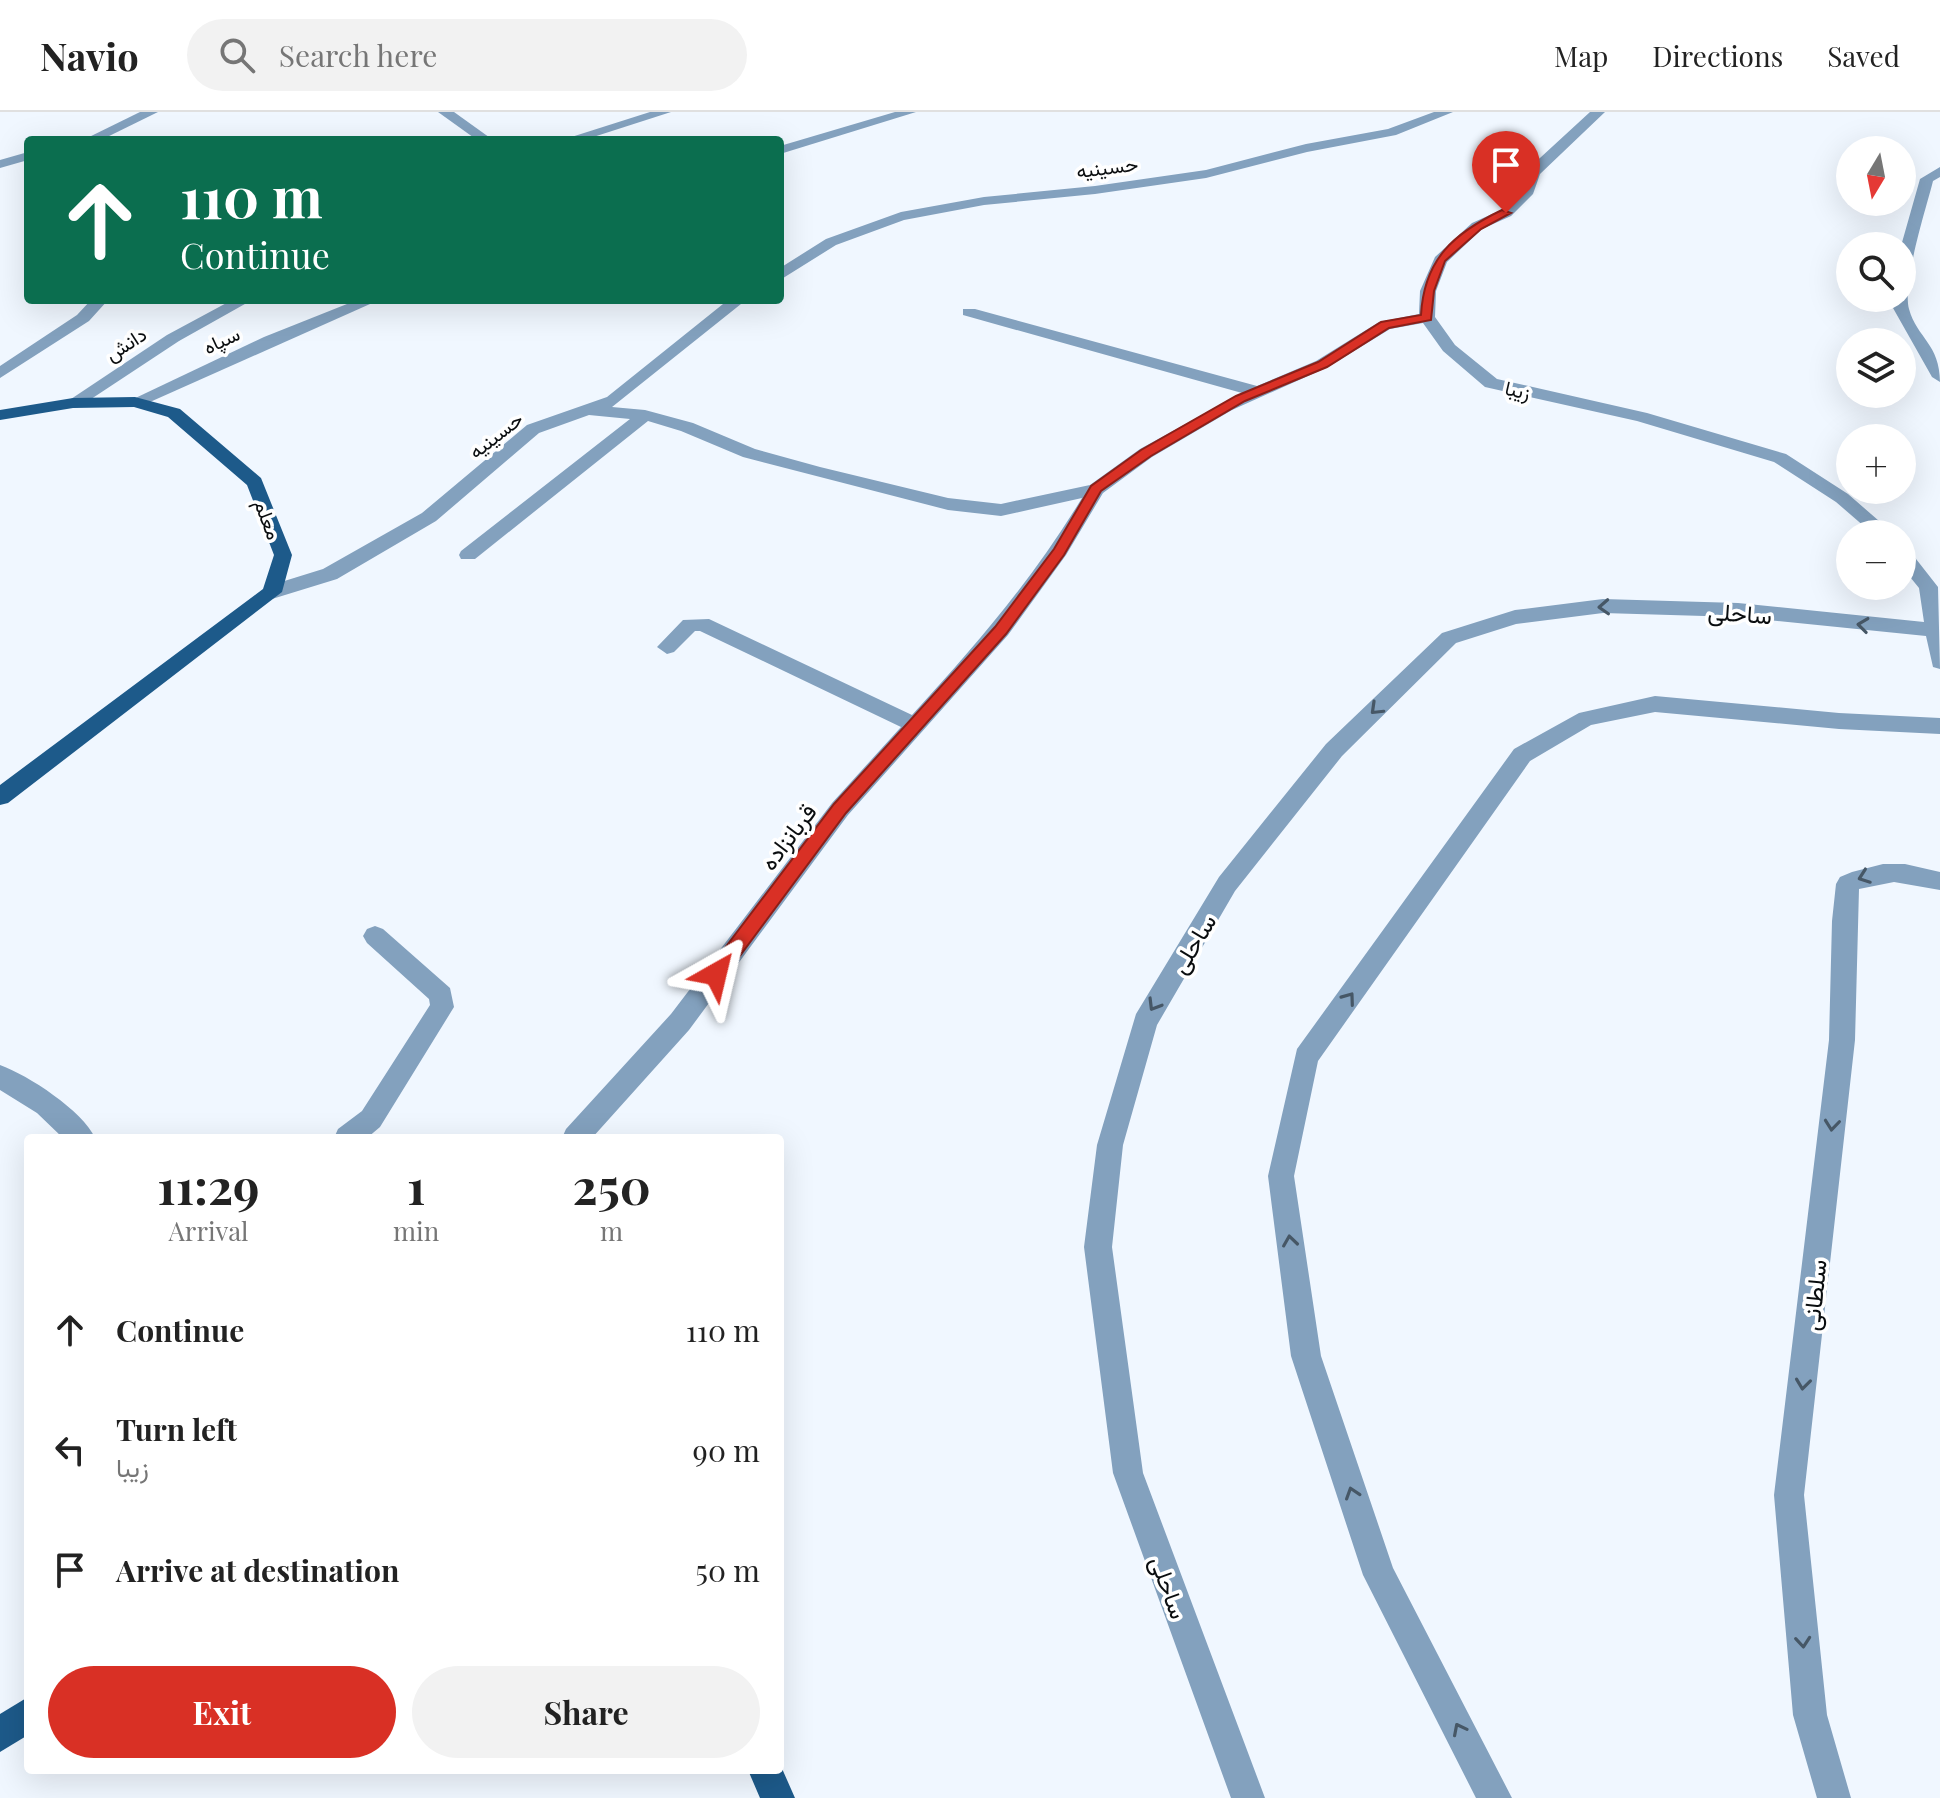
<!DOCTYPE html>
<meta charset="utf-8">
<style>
body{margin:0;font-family:"Playfair Display",Vazirmatn,serif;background:#f2f2f2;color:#222;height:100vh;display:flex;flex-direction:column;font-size:30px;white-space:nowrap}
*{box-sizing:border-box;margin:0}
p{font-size:26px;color:#767676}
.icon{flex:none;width:44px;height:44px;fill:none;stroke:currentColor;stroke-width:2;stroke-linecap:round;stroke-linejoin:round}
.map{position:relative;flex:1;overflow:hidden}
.details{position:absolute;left:24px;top:1022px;width:760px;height:640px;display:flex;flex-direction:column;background:#fff;border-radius:8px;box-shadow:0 8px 32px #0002}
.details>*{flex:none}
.banner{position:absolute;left:24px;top:24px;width:760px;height:168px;border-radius:8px;box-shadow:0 8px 32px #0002;background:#0b6e4f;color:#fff;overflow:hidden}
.needle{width:52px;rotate:190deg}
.fabs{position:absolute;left:1836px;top:24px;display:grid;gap:16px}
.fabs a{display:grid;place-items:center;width:80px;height:80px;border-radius:50%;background:#fff;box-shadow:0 8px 32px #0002;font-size:40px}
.pin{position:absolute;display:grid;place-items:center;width:68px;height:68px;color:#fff;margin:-82px -34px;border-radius:50% 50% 50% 0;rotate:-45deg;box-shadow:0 0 8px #0007}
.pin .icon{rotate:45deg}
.me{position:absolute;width:88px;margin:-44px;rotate:37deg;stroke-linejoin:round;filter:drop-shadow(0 0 6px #0008)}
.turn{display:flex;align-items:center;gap:28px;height:168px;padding:0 24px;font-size:36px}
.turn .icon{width:104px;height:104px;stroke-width:2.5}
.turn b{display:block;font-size:56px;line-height:68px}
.eta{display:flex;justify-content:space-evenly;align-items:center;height:136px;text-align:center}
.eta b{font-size:48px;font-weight:700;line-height:56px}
.button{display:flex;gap:16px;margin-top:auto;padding:16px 24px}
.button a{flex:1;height:92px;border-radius:48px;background:#d93025;color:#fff;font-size:32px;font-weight:700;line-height:92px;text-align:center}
.button a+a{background:#f2f2f2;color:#222}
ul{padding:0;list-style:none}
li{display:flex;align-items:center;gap:24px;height:120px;padding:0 24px}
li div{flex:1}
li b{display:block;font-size:30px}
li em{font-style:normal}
header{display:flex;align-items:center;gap:48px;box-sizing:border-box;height:112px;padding:0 40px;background:#fff;border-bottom:2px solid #e0e0e0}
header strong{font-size:38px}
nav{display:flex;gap:44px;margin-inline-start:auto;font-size:28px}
.search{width:560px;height:72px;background:#f2f2f2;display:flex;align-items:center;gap:20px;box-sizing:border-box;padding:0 28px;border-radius:44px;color:#767676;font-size:30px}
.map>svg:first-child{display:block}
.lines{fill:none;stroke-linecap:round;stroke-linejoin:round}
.minor{fill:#83a1be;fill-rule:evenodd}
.major{fill:#1d5a8a;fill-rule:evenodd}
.oneway{stroke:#465766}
.route{fill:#d93025;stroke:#8d1f18;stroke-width:2}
.labels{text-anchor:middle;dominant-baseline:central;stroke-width:7;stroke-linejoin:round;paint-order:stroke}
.far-street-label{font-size:20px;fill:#0a0d0f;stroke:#fff}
.street-label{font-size:24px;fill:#0a0d0f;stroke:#fff}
</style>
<header>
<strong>Navio</strong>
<div class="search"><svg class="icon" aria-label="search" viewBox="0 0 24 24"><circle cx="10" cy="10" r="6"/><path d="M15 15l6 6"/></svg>Search here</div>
<nav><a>Map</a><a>Directions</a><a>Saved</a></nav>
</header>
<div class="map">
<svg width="1940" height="1686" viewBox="0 0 1940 1686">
<rect width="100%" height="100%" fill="#f0f7ff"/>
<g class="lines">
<!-- minor -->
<g class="minor">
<path d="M140 0H158L101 28H83Z"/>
<path d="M438 0H454L493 28H477Z"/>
<path d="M650 0H671L584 28H562Z"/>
<path d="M895 0H916L780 42V34Z"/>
<path d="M1434 0H1453L1396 23 1307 40 1206 66 1095 82 984 93 904 108 836 133 780 168V156L826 127 901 100 984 85 1095 74 1206 58 1306 32 1388 17Z"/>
<path d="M1590 0H1605L1540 62 1533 82 1511 104 1482 117 1447 150 1436 179 1435 205 1455 233 1497 267 1647 301 1786 342 1848 382 1894 422H1873L1836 390 1774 350 1637 309 1485 275 1443 239 1423 211 1390 217 1328 255 1232 298 1152 345 1103 381 1066 443 1008 523 848 703 689 918 592 1026H562L566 1017 671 902 832 691 901 615 700 519H695L674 540 667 542 657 535 683 508 709 507 912 603C977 532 1032 468 1082 386L1001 404 948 398 743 345 681 319 648 309 475 447H461L459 443 461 439 630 307 589 303 539 321 436 409 337 467 272 487 265 485 262 480 265 475 323 457 422 401 527 313 607 285 728 188H746L612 295 645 298 693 311 755 337 820 355 948 386 1001 392 1090 373 1140 337 1242 281 963 203V197H975L1257 274 1316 249 1379 210 1419 202 1420 179 1435 145 1472 111 1501 98 1519 80 1528 57Z"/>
<path d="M28 40V48L0 56V48Z"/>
<path d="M1940 55V65L1933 69C1926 97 1902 171 1909 197 1917 226 1940 232 1940 270L1932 265 1893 196 1894 186H1902L1901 134 1920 67Z"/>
<path d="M91 188H108L89 209 0 266V254L77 203Z"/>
<path d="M232 188H252L179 229 79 295 73 296 65 291 167 223Z"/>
<path d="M357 188H379L141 294H129L127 290 264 225Z"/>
<path d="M1902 436 1909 438 1938 475 1940 557 1933 555 1926 524 1738 505 1603 501 1516 512 1456 531 1342 644 1235 779 1157 913 1123 1033 1112 1135 1143 1361 1265 1686H1231L1113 1361 1084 1135 1097 1033 1136 902 1219 765 1326 632 1442 521 1515 498 1603 487 1738 491 1924 510 1919 476 1902 455Z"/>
<path d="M1655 584 1839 601 1940 606V622L1839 617 1655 600 1591 613 1530 649 1318 949 1294 1064 1321 1244 1393 1456 1512 1686H1476L1363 1463 1291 1244 1268 1064 1297 937 1514 637 1579 601Z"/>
<path d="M1883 752H1905L1940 760V778L1894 770 1859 777 1855 928 1804 1383 1827 1603 1851 1686H1817L1793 1603 1774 1383 1829 928 1832 809 1836 772 1840 765 1852 760Z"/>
<path d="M375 814 383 817 450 876 454 895 380 1015 367 1026H334L338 1017 362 999 430 893 429 887 367 831 363 824 367 817Z"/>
<path d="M0 953C28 963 83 999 95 1026H63L37 1001 0 978Z"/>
</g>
<!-- major -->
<g class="major">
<path d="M135 285 180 297 261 366 292 443 282 480 8 691 0 693V673L263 477 274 443 247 373 168 305 134 295 73 296 0 308V298L73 286Z"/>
<path d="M28 1585V1623L0 1640V1602Z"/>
<path d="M780 1652 795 1686H760L748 1658H780Z"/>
</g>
</g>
<!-- one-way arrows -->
<defs><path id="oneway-chevron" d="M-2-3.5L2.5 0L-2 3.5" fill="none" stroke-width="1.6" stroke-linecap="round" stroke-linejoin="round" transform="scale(2)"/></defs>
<g class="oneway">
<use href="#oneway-chevron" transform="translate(1604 495) rotate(177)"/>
<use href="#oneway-chevron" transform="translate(1863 513) rotate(-173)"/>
<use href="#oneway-chevron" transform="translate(1376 597) rotate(136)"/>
<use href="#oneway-chevron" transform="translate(1864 765) rotate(160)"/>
<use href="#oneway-chevron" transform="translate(1349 886) rotate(-54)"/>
<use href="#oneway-chevron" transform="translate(1154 893) rotate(121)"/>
<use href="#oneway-chevron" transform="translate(1832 1013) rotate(96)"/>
<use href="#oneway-chevron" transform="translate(1290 1129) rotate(-98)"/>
<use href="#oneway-chevron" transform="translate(1803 1272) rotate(97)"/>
<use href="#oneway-chevron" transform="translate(1352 1381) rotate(-108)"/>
<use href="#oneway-chevron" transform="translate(1803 1530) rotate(85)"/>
<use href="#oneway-chevron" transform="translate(1459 1617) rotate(-117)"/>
</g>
<!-- route -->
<path class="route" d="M1502 98 1511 101 1481 117 1445 149 1434 179 1431 208 1389 216 1327 255 1245 289 1151 344 1101 379 1064 443 1006 522 846 701 722 868H709L706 862 709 857 834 692 995 515 1054 437 1091 374 1141 338 1236 284 1318 250 1381 210 1421 203C1424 147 1454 121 1502 98Z"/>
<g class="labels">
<!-- far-street labels -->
<g class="far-street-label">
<text transform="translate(1107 54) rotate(-7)">حسینیه</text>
<text transform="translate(221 227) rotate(-25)">سپاه</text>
<text transform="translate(125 231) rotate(-33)">دانش</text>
<text transform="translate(1518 277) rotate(13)">زیبا</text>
<text transform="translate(495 322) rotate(-38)">حسینیه</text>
<text transform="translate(269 407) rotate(69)">معلم</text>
</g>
<!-- street labels -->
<g class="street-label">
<text transform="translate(1740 500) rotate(4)">ساحلی</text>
<text transform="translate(787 724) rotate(-53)">قربانزاده</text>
<text transform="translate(1192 831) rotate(-59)">ساحلی</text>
<text transform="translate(1813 1183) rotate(-84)">سلطانی</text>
<text transform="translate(1170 1475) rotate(70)">ساحلی</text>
</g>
</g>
</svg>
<div class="fabs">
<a><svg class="needle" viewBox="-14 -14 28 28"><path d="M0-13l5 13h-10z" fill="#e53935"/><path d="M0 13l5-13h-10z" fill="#767676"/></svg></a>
<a><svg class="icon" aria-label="search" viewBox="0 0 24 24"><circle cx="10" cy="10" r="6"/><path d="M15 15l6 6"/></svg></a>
<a><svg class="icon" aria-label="layers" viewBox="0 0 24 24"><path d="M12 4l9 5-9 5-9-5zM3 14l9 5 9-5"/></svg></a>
<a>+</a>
<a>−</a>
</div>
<div class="pin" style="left:1506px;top:101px;background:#d93025"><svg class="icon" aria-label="arrive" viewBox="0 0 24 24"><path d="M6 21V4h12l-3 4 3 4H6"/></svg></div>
<svg class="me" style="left:716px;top:862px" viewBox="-20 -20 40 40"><path d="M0-17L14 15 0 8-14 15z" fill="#d93025" stroke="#fff" stroke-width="4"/></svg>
<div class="banner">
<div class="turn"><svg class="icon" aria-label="ahead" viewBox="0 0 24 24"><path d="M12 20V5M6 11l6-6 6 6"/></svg><div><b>110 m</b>Continue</div></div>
</div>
<section class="details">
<div class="eta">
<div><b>11:29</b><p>Arrival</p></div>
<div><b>1</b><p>min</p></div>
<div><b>250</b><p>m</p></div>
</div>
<ul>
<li><svg class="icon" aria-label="ahead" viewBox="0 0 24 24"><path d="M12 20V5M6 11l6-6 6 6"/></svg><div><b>Continue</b></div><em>110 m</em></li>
<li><svg class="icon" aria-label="left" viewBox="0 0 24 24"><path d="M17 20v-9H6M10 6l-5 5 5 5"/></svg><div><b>Turn left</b><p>زیبا</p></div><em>90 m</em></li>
<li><svg class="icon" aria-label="arrive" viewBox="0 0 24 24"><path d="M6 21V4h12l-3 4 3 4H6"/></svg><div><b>Arrive at destination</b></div><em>50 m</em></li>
</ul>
<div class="button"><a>Exit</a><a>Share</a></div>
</section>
</div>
